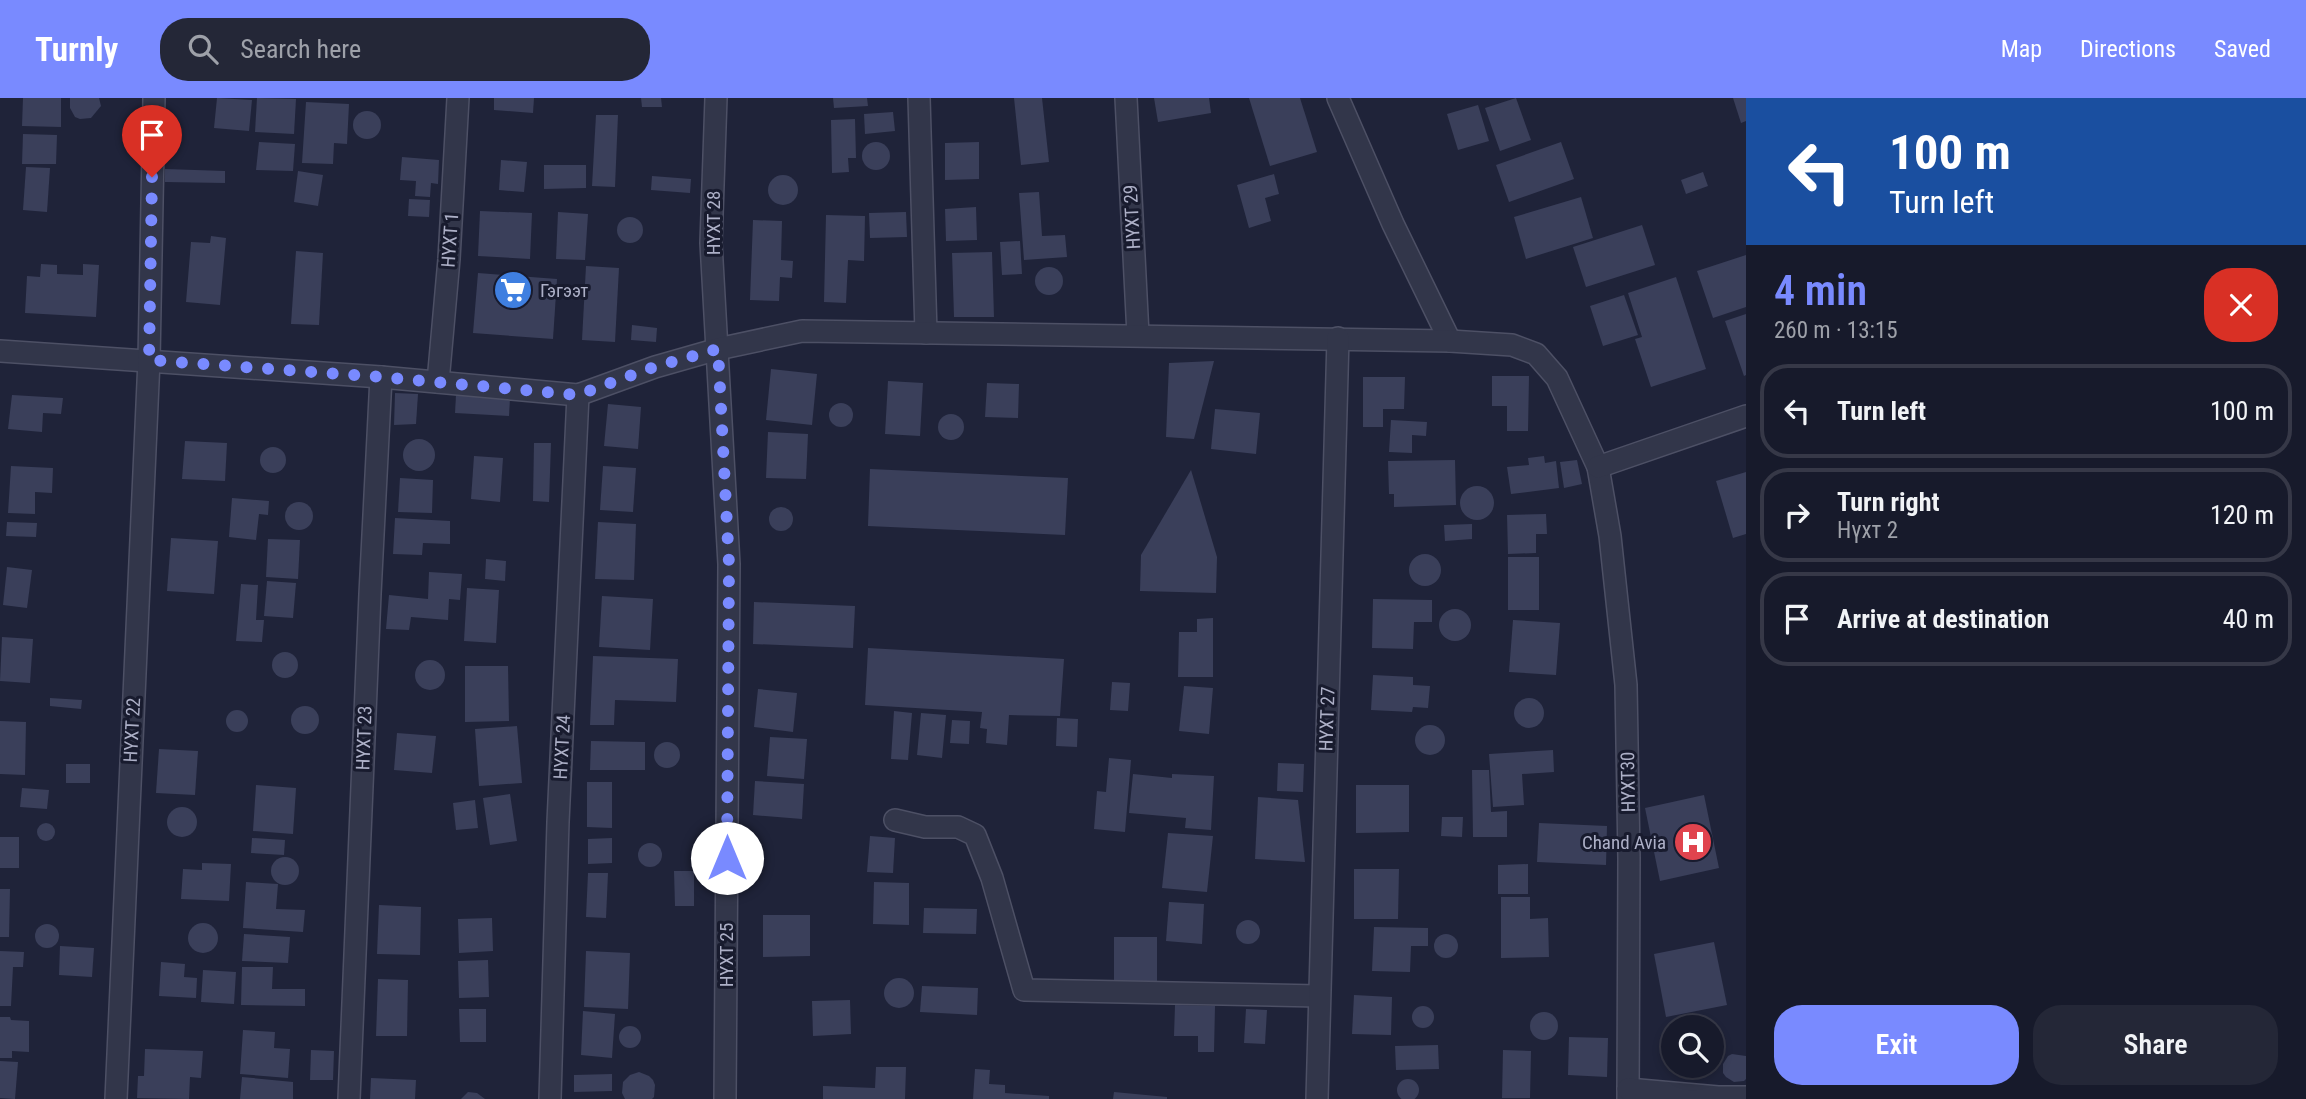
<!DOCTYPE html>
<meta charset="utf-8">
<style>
body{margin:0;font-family:"Roboto Condensed",sans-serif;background:#242737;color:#f1f3f6;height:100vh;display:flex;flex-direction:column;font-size:26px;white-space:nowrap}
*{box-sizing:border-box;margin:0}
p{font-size:23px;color:#9ea1a9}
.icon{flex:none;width:38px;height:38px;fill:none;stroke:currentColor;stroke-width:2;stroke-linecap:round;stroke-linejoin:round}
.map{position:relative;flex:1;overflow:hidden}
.details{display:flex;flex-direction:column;background:#171a2b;width:560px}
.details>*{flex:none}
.top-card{background:#1a4fa0;color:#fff;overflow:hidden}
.controls{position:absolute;left:1661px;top:917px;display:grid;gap:14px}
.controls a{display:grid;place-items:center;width:63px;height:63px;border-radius:50%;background:#171a2b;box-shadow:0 4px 10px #0003,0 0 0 2px #363847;font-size:35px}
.pin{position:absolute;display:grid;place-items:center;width:60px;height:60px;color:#fff;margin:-72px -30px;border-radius:50% 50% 50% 0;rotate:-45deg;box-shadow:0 0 7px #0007}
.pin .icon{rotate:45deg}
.me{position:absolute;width:77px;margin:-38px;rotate:0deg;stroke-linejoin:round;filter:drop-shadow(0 0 5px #0008)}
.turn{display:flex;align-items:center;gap:24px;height:147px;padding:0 28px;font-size:32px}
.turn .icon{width:91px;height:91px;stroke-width:2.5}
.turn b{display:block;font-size:49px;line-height:60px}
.round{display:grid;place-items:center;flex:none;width:74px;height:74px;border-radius:28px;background:#242737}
.head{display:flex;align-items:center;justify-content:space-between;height:119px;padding:0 28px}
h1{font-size:42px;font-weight:600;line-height:52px;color:#798aff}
.primary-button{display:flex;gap:14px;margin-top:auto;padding:14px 28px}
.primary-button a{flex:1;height:80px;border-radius:28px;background:#798aff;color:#fff;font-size:28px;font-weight:600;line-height:80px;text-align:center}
.primary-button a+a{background:#242737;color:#f1f3f6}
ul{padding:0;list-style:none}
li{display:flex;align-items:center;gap:21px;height:94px;margin:0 14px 10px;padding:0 14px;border:4px solid #363847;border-radius:28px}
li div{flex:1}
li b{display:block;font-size:26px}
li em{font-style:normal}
header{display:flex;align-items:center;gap:42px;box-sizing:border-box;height:98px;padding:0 35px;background:#798aff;color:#fff}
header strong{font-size:33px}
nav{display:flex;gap:38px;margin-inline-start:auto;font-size:24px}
.search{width:490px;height:63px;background:#242737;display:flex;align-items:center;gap:18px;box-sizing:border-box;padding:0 24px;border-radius:28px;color:#9ea1a9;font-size:26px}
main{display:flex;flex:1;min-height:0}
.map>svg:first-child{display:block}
.building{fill:#3a3f5a}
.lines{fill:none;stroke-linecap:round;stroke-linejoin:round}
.minor-casing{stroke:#4d5065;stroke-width:24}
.minor{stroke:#32364a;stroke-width:21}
.route{stroke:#798aff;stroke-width:12;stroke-dasharray:0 21.6}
.labels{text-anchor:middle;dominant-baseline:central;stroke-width:6;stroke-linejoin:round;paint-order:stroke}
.street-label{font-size:19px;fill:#adb0c7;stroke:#181b2e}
.poi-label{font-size:19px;fill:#adb0c7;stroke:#181b2e;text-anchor:start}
</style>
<header>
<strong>Turnly</strong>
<div class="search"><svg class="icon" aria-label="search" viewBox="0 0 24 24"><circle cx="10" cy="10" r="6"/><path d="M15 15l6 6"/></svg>Search here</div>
<nav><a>Map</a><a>Directions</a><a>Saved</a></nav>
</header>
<main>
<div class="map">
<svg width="1746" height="1001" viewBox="0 0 1746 1001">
<rect width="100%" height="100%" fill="#1f2339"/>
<!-- building -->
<g class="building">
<path d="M23 0H61V29L22 28Z"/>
<path d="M70 0H99L101 8 91 20 80 21 75 19 70 10Z"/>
<path d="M217 0 252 2 249 33 214 30Z"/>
<path d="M257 0 296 1 294 36 255 34Z"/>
<path d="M494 0H534L533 15 494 12Z"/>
<path d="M641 0H661L662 9H642Z"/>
<path d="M833 0H867L868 8 834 10Z"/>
<path d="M1014 0H1042L1049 64 1021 67Z"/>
<path d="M1154 0H1209L1211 15 1158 24Z"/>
<path d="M1249 0H1300L1317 54 1270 68Z"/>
<path d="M1516 0 1531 42 1500 53 1485 10Z"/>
<path d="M1733 0H1746V23L1741 25Z"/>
<path d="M306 4 349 6 347 46 334 45 333 66 302 65Z"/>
<path d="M1478 7 1489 43 1458 52 1447 16Z"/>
<circle cx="367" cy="27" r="14"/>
<path d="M893 14 895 33 865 36 864 16Z"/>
<path d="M596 17H618L615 89 592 88Z"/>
<path d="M855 21 856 60H848L849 74 832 75 831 22Z"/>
<path d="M23 36 57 37 56 66H22Z"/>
<path d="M259 44 295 46 293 73 256 72Z"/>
<path d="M979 44V81L945 82V45Z"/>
<path d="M1561 44 1574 81 1509 104 1496 67Z"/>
<circle cx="876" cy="58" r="14"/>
<path d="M402 59 439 62 438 86 431 85 430 99 415 98 416 83 400 82Z"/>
<path d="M501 62 527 64 524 94 499 92Z"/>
<path d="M544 67H586V90L544 91Z"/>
<path d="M26 69 50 70 47 114 23 112Z"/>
<path d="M165 71 225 73V85L165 84Z"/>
<path d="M298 73 323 77 318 108 294 104Z"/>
<path d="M1703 74 1708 88 1686 96 1681 82Z"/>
<path d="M1274 76 1279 96 1265 100 1271 123 1249 130 1237 87Z"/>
<circle cx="783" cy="92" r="15"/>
<path d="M652 78 691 81 690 95 651 92Z"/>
<path d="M1039 94 1042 138 1065 137 1067 159 1024 162 1019 95Z"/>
<path d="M1581 99 1593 140 1526 161 1514 119Z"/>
<path d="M409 101 430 102 429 119 408 118Z"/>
<path d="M976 109 977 142 946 143 945 111Z"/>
<path d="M480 113 532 115 530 161 478 158Z"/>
<path d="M558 114 588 116 585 162 556 161Z"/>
<path d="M906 114 907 139 870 140 869 115Z"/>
<path d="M826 117 865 118 864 163 848 162 846 205 824 204Z"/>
<circle cx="630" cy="132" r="13"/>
<path d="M753 122 782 123 781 162 793 163 792 180 780 179 779 203 750 202Z"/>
<path d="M1642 127 1655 167 1586 189 1573 149Z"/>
<path d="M211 138 226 140 220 207 186 204 191 144 210 145Z"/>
<path d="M1020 143 1022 176 1002 177 1000 144Z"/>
<path d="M296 153 323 155 319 227 291 226Z"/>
<path d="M992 154 994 219H954L952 155Z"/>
<path d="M1746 157V209L1713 220 1697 173Z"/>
<path d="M41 166 57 167V176L83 177V166L99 167 96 219 25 215 27 178 40 179Z"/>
<path d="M586 168 619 170 615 244 582 242Z"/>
<circle cx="1049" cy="183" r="14"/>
<path d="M478 175 557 181 553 241 473 235Z"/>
<path d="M1676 179 1706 271 1651 289 1635 241 1642 239 1628 195Z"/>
<path d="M1624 197 1638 237 1603 248 1590 208Z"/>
<path d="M1746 216V277L1744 278 1725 223Z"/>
<path d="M632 227 657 230 656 244 631 242Z"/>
<path d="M1214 263 1194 341 1166 339 1169 265Z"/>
<path d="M771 271 817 276 812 327 766 322Z"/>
<path d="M1492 278H1529L1528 333H1507V308H1492Z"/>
<path d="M1363 279H1405L1404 311H1383V329H1363Z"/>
<path d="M888 283 923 285 920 338 885 336Z"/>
<path d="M987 285 1019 286 1018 320 985 319Z"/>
<path d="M395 295 418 296 416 326 394 327Z"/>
<path d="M12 297 63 300 61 316 43 315 42 334 8 331Z"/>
<path d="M456 297 510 300 509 318 455 315Z"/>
<circle cx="841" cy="317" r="12"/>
<path d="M608 306 641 309 638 351 604 348Z"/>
<path d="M1215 311 1260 315 1256 356 1211 351Z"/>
<circle cx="951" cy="329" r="13"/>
<path d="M1391 322 1427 324 1426 338 1412 337V355L1389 354Z"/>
<path d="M768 334 808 336 806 381 766 380Z"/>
<circle cx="419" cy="357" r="16"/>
<path d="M185 343 227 345 225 383 182 381Z"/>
<path d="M534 345H551L549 404 533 403Z"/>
<circle cx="273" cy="362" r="13"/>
<path d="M474 358 503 360 500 404 471 401Z"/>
<path d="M1544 358 1545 365 1556 363 1559 390 1511 396 1507 369 1529 367 1528 360Z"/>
<path d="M1455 362 1456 407 1394 409V396H1389L1388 363Z"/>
<path d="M1577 362 1582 386 1564 390 1560 364Z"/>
<path d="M11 368 53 370 52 395 35 394V416L8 415Z"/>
<path d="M603 368 636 370 633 414 600 412Z"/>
<path d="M870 371 1068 380 1065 437 868 428Z"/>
<path d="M1191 372 1217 459 1216 495 1140 493 1141 457Z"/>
<path d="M1746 374V436L1733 440 1716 383Z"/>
<path d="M400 380 433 382 432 415 398 414Z"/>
<circle cx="1477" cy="405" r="17"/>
<path d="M232 400 269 403 268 417 259 416 256 442 229 439Z"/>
<circle cx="299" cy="418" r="14"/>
<circle cx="781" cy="421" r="12"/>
<path d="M1546 416 1547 436H1536V455L1508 456 1507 417Z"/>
<path d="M395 420 450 423V446L423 445 422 457 393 456Z"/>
<path d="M7 424 37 425 36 439 6 438Z"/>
<path d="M598 424 636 426 634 482 595 481Z"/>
<path d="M1472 426V441L1445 443 1444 427Z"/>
<path d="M171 440 218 443 214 496 167 493Z"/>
<path d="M268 441 300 442 298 481 266 479Z"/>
<circle cx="1425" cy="472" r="16"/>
<rect x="1508" y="459" width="31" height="53"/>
<path d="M486 461 506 463 505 483 485 481Z"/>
<path d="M7 469 32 472 27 510 3 507Z"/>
<path d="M429 474 462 476 460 502 449 501 448 522 411 519 409 532 386 531 389 497 428 501Z"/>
<path d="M267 483 296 485 293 520 264 518Z"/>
<path d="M241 486 258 487 256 522H264L262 544 236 543Z"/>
<path d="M467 490 499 492 496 545 464 543Z"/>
<path d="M602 498 653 501 650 552 599 549Z"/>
<path d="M1373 501 1432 502V524H1414L1413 551 1372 550Z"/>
<path d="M754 504 855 508 853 550 753 546Z"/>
<circle cx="1455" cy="527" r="16"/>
<path d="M1213 520V579H1178L1179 534H1197V521Z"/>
<path d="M1513 522 1560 525 1556 577 1509 574Z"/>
<path d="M2 539 33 541 30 585 0 583Z"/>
<path d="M868 550 1064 561 1060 618 1009 617 1007 647 986 645 987 631 980 630 982 614 865 607Z"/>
<circle cx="285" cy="567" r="13"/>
<path d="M593 558 678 561 676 604 615 602 614 627H590Z"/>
<circle cx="430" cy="577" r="15"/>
<path d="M465 568H508L509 623 465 624Z"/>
<path d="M1373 577 1413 579V587L1430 588 1428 610 1413 609 1412 614 1371 612Z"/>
<path d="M1112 584 1130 585 1128 613 1110 612Z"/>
<path d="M1184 588 1213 590 1209 636 1179 633Z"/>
<path d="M758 591 797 595 793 634 754 629Z"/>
<circle cx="1529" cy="615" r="15"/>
<path d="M50 600 82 602 81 611 50 608Z"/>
<circle cx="305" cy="622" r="14"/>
<circle cx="237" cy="623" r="11"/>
<path d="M894 613 912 615 908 662 891 661Z"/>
<path d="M921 615 946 617 942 660 917 657Z"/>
<path d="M1057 620 1078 621 1077 649 1056 648Z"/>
<path d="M952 622 970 623 969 646 950 645Z"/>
<path d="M0 623 26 624 25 677 0 676Z"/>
<circle cx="1430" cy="642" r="15"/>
<path d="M517 628 522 685 479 688 475 631Z"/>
<path d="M397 635 436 638 432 675 394 672Z"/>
<path d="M770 639 807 641 804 681 767 678Z"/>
<path d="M591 643 645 644V672H590Z"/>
<circle cx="667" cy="657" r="13"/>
<path d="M159 651 198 653 195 697 156 695Z"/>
<path d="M1553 652 1554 674 1522 676 1524 707 1493 709 1489 656Z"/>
<path d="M1109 660 1131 662 1125 734 1094 731 1097 693 1106 694Z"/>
<path d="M1278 665 1304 666 1303 694 1277 693Z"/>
<rect x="66" y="666" width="24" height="19"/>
<path d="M1472 672H1489L1491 714 1507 713V739H1473Z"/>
<path d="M1133 676 1172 680V676L1214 678 1211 732 1185 730 1186 720 1129 715Z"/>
<path d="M755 683 804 686 802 721 753 717Z"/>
<path d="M587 684H612V730L587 729Z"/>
<path d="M256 687 296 690 293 736 253 733Z"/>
<path d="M1356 687H1409V734L1356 735Z"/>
<path d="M22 690 49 692 47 711 20 709Z"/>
<path d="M510 696 517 743 490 747 483 700Z"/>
<path d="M1704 697 1719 770 1660 783 1645 710Z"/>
<path d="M1258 699 1298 702 1305 764 1255 761Z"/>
<path d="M475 702 478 730 456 732 453 705Z"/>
<circle cx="182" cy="724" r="15"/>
<path d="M1442 719H1463L1462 739 1441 738Z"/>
<circle cx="46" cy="734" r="9"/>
<path d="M1539 725 1607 728 1606 767 1537 764Z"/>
<path d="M1168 735 1213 738 1207 794 1162 790Z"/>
<path d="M870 738 895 740 893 775 867 774Z"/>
<rect x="0" y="739" width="19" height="31"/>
<path d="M252 740 285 742 284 757 251 755Z"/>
<path d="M612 740V765L588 766V741Z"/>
<circle cx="650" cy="757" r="12"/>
<circle cx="285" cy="773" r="14"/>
<path d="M202 765 231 766 229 803 181 801 183 771 202 772Z"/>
<path d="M1528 766V796H1498V767Z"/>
<path d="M1354 771H1399L1398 821H1354Z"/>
<path d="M674 773H694V808H675Z"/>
<path d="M588 775H608L606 820 586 819Z"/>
<path d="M246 784 278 786 276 811 305 812 303 834 243 830Z"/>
<path d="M874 784 909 785V827L873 826Z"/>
<path d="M0 791H10L9 839H0Z"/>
<path d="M1501 799H1530V821L1548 820 1549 859 1501 860Z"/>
<path d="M1169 804 1204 806 1202 846 1166 843Z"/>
<path d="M379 807 421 809 420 857 377 856Z"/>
<path d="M924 810 977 811 976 836 923 835Z"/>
<path d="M763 817H810V858L763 859Z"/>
<path d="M492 820 493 853 459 855 458 821Z"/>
<circle cx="1248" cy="834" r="12"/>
<circle cx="203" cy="840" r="15"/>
<circle cx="47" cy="838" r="12"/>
<path d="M1374 829 1428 830V848H1411L1410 874 1372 873Z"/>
<circle cx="1446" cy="848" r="12"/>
<path d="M244 836 290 839 288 865 242 863Z"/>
<path d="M1114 839H1157V883L1114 884Z"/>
<path d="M1714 844 1727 907 1666 919 1654 856Z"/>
<path d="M60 848 94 850 92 879 59 877Z"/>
<path d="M0 853 24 854 23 869H13L11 908H0Z"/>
<path d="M586 853 630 855 628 911 584 909Z"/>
<path d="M488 862 489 899 459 900 458 863Z"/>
<path d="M161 864 185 866 184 879 197 880 196 900 159 898Z"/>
<path d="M242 869H273L272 891H305V908L241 907Z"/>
<path d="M203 872 236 874 234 906 201 904Z"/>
<circle cx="899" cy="895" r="15"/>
<path d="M378 881 408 882 407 938H376Z"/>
<path d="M922 888 978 890 977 917 920 914Z"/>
<path d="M1354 897 1392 899 1391 937 1352 936Z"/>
<path d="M850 902 851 936 813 938 812 903Z"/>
<path d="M1175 907 1215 908 1214 954H1198V938H1174Z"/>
<circle cx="1423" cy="919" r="11"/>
<path d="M459 911H486V944H460Z"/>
<path d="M1246 911 1267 912 1265 946 1244 945Z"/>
<path d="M583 913 615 916 612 960 581 957Z"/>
<circle cx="1544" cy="928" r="14"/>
<path d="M0 919H10L11 922 29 923V954L12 953V960H0Z"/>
<path d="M1681 924 1693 929H1673V951L1667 944V935L1673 926Z"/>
<circle cx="630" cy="939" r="11"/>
<path d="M243 932 275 934 274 950 290 951 288 980 240 976Z"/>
<path d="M1569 939 1608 940 1607 979 1568 977Z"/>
<path d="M1438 947 1439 971 1396 972 1395 948Z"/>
<path d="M145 951 203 953 201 980 190 979 189 1001 137 1000 138 978H144Z"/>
<path d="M311 952 334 953 333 982H310Z"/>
<path d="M1503 952 1531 953 1530 1000H1502Z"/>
<path d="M1732 956 1746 958V981L1744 983 1734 984 1726 979 1723 975V966L1728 958Z"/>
<path d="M0 963 18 964 15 1001 0 1000Z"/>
<path d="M876 969H906L905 1001H823V988L875 990Z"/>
<path d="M975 971 990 972 989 986 1005 987V995L1049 998V1001H973Z"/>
<path d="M639 974 649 978 653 982 655 987 654 999 652 1001H625L622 995 623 984 630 977Z"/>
<path d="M612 976V993L574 994V977Z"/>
<path d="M242 979 293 984V1001H240Z"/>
<path d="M371 980 416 982 415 1001H370Z"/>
<circle cx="1408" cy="992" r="11"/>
<path d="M468 994 477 995 485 1001H461Z"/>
<path d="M1114 994 1167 999V1001H1113Z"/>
</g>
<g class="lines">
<defs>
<g id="minor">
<path d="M716 0 711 145 729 466 725 1001"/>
<path d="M919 0 926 235"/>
<path d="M1126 0 1138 237"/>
<path d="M1338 0 1393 126 1450 243"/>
<path d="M0 253 381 279 578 297 655 269 718 251 802 233 1450 243 1512 247 1536 256 1557 280 1598 369 1610 438 1626 587 1629 760 1628 1001"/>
<path d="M438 284 449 161 458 0"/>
<path d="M1598 369 1746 318"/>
<path d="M895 722 925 729H958L975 737 992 780 1024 892 1319 898"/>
<path d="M1628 991 1718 999H1746"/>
<path d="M116 1001 149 262 154 0"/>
<path d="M349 1001 370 496 381 279"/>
<path d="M550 1001 558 724 578 297"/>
<path d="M1317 1001 1338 240"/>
</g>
</defs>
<!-- minor casing -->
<use href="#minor" class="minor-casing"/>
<!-- minor -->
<use href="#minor" class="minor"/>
</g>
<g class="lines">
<!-- route -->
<path class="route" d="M152 79 149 262 381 279 578 297 654 269 718 251 729 466 727 760"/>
</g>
<!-- icons -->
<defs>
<symbol id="supermarket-disc" viewBox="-11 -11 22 22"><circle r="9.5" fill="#3f7fe0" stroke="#181b2e"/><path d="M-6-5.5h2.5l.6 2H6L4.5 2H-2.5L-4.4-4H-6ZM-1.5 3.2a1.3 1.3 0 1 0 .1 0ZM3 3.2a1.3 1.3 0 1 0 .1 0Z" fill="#fff"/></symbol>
<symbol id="hospital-disc" viewBox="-11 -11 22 22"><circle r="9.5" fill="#e0444e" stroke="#181b2e"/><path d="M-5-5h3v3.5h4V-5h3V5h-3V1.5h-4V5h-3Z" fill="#fff"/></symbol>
</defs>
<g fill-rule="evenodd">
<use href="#supermarket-disc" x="491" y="170" width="44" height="44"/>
<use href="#hospital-disc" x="1671" y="722" width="44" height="44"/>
</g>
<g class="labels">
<!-- street labels -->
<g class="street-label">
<text transform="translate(1132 119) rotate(-93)">НҮХТ 29</text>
<text transform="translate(713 125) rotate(-90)">НҮХТ 28</text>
<text transform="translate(450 142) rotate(-86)">НҮХТ 1</text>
<text transform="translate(1327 621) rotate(-88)">НҮХТ 27</text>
<text transform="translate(132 632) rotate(-87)">НҮХТ 22</text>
<text transform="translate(364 640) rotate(-88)">НҮХТ 23</text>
<text transform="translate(562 649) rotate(-87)">НҮХТ 24</text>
<text transform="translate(1628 684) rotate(-91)">НҮХТ30</text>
<text transform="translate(726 857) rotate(-90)">НҮХТ 25</text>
</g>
<!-- poi labels -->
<g class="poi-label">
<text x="540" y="192">Гэгээт</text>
<text x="1666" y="744" text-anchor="end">Chand Avia</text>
</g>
</g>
</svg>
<div class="controls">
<a><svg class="icon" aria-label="search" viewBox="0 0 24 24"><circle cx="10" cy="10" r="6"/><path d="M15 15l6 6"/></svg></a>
</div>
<div class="pin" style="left:152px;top:79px;background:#d93025"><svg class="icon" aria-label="arrive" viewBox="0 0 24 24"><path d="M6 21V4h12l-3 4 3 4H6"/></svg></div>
<svg class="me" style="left:727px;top:760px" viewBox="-20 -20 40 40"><circle r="19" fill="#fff"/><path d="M0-13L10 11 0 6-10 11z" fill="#798aff"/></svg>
</div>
<section class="details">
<div class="top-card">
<div class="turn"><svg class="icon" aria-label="left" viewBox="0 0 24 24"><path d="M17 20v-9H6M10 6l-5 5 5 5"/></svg><div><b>100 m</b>Turn left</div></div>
</div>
<div class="head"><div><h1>4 min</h1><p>260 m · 13:15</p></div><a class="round" style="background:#d93025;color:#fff"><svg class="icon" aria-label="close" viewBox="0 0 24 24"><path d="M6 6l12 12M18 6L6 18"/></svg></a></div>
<ul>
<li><svg class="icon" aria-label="left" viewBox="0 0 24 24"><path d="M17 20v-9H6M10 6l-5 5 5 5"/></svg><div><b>Turn left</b></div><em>100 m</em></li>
<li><svg class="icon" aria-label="right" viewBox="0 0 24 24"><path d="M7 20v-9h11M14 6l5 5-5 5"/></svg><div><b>Turn right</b><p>Нүхт 2</p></div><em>120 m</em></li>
<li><svg class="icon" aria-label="arrive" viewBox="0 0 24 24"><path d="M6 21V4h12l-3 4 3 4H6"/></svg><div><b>Arrive at destination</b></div><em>40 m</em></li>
</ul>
<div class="primary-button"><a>Exit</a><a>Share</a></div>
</section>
</main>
